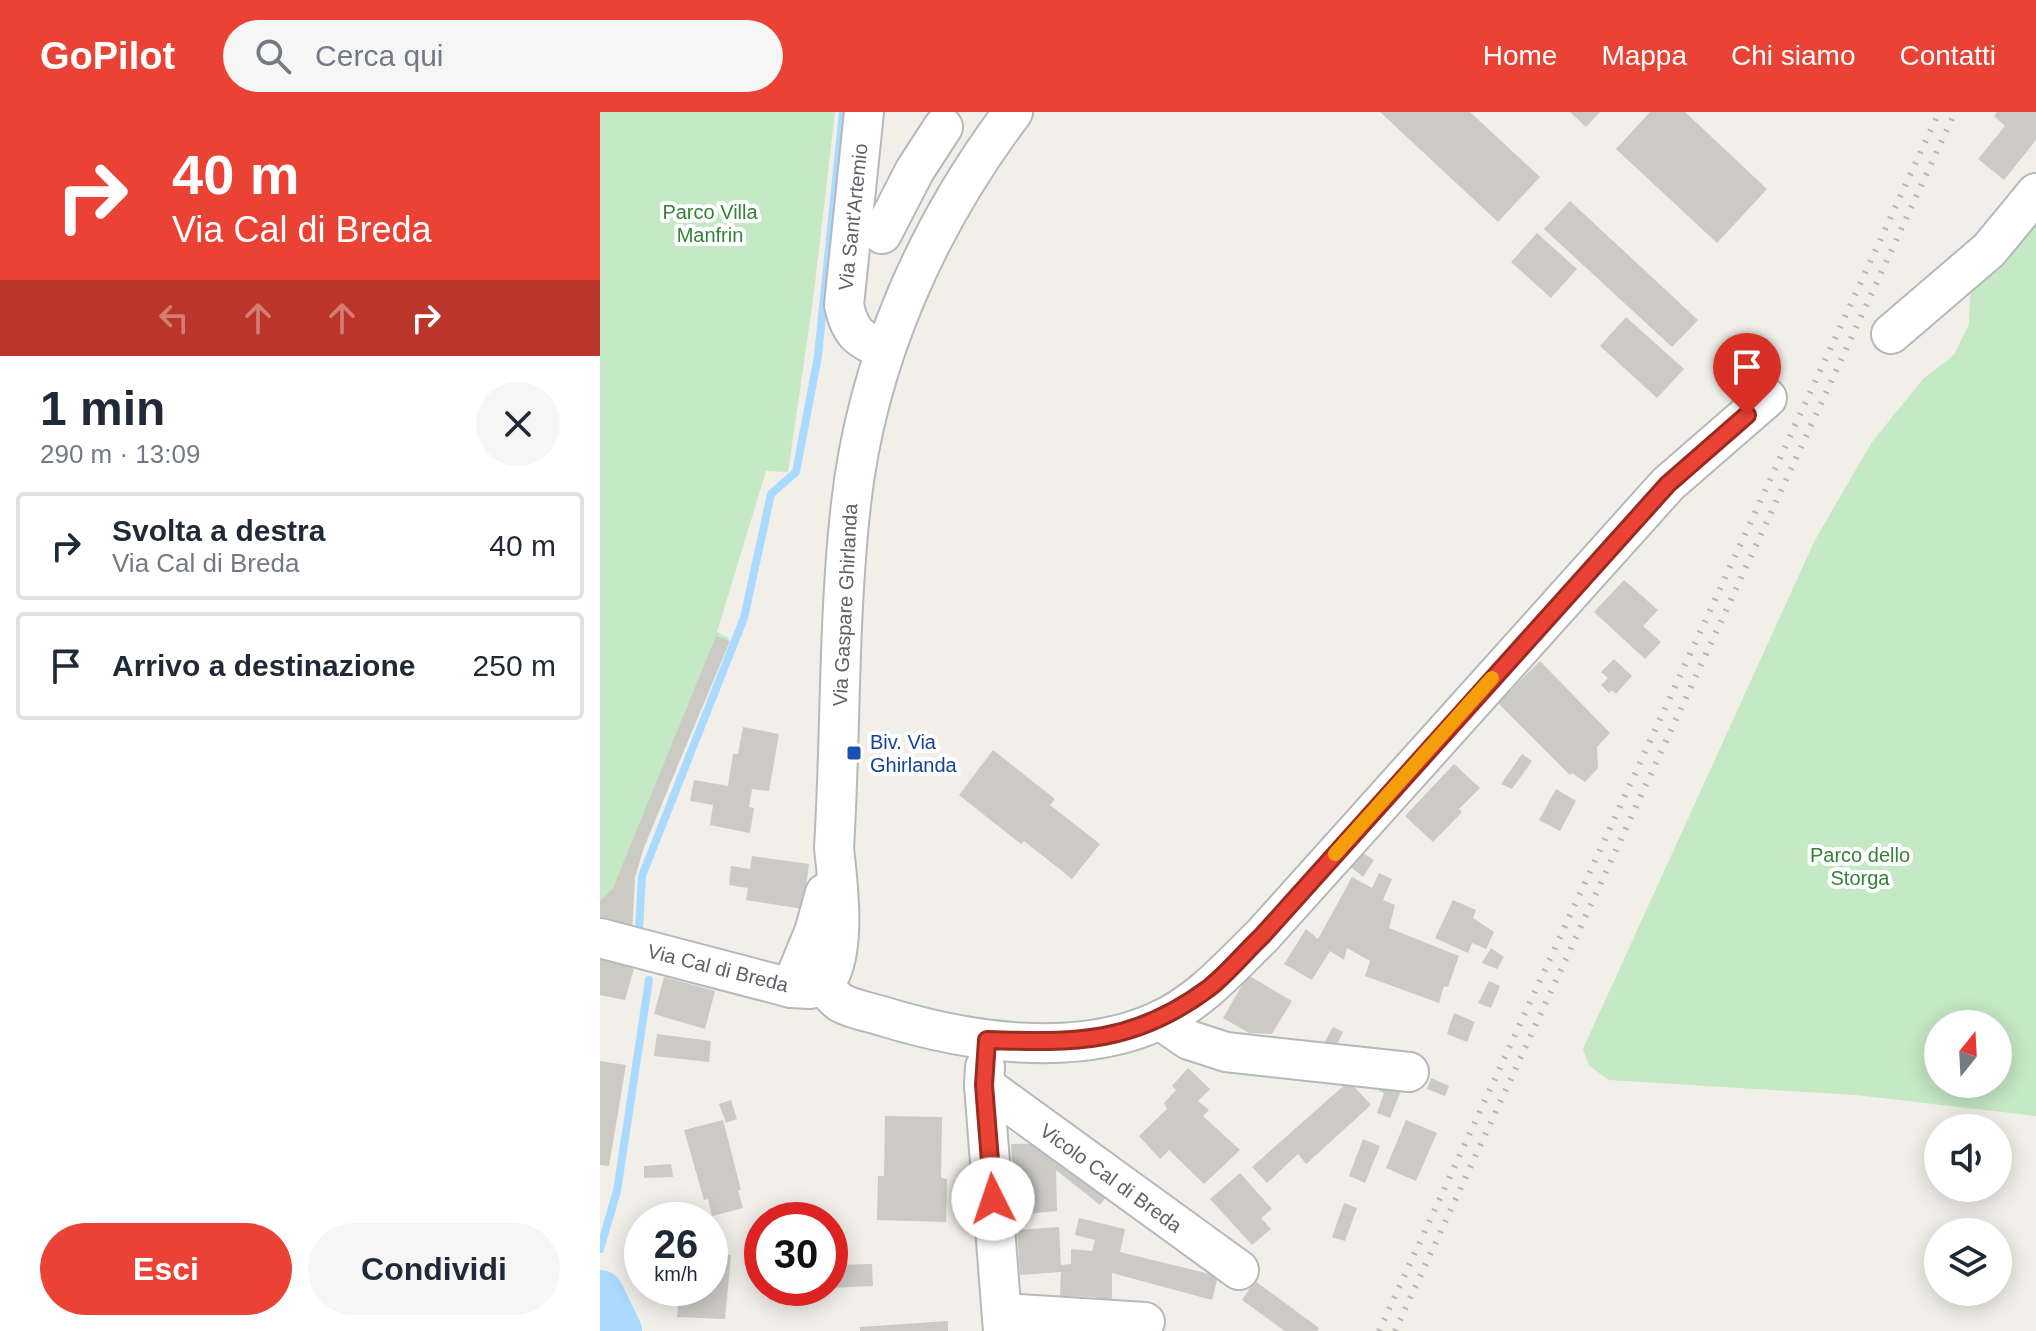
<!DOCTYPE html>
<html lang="it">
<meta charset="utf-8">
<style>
body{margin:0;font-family:Helvetica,sans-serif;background:#f6f6f7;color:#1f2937;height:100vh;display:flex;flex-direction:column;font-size:30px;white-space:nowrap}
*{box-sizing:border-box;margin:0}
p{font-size:26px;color:#747a83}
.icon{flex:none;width:44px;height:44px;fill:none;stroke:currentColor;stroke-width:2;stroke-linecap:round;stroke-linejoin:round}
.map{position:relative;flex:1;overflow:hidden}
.side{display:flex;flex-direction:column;background:#fff;width:600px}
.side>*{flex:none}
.hud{background:#ea4335;color:#fff;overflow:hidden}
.needle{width:52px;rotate:18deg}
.buttons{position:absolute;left:1324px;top:898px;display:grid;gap:16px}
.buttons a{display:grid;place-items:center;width:88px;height:88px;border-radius:50%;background:#fff;box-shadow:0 4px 20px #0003;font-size:40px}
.speed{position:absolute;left:24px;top:1090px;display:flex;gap:16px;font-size:40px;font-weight:700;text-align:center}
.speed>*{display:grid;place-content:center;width:104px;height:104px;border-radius:50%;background:#fff;box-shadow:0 4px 20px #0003;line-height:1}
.speed small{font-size:20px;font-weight:400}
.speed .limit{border:12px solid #d22;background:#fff;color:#111}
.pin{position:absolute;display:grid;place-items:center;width:68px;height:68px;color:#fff;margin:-82px -34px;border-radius:50% 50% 50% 0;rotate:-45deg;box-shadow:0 0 8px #0007}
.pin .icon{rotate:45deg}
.me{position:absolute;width:88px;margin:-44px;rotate:356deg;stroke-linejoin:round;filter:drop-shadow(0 0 6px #0008)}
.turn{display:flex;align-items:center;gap:28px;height:168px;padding:0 40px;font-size:36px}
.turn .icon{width:104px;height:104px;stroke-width:2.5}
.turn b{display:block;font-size:56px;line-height:68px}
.lanes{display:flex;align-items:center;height:76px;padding:0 40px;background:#0003;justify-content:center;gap:40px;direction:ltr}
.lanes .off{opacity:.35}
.round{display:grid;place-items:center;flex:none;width:84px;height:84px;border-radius:42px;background:#f6f6f7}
.headline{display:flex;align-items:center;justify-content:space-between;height:136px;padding:0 40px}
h1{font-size:48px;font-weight:700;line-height:60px}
.button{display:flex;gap:16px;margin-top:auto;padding:16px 40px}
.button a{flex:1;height:92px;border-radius:48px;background:#ea4335;color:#fff;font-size:32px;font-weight:700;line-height:92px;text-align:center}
.button a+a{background:#f6f6f7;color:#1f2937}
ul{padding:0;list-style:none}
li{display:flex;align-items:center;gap:24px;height:108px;margin:0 16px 12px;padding:0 24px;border:4px solid #e0e1e3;border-radius:8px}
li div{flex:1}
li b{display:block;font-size:30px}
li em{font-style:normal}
header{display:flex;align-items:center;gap:48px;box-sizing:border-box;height:112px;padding:0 40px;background:#ea4335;color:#fff}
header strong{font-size:38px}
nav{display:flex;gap:44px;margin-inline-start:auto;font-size:28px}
.search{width:560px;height:72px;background:#f6f6f7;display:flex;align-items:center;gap:20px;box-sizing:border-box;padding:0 28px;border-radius:44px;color:#747a83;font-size:30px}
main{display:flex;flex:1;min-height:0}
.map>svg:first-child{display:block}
.green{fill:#c5e8c5;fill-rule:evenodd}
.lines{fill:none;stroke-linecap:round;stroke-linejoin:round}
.stream{stroke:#aadaff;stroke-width:8}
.river{stroke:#aadaff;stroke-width:48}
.building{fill:#cccac5}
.minor-casing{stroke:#b5b8bc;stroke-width:42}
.minor{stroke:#fff;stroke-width:38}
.rail{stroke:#b6b7b8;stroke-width:6;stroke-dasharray:2 10;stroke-linecap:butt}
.route-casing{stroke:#982c22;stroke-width:20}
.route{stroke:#ea4335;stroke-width:14}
.slow{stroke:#f59e0b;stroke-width:14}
.transit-dot{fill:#1a4fb4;stroke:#fff;stroke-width:3}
.labels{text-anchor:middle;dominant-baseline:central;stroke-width:8;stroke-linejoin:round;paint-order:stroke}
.park-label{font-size:20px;fill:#348238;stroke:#fff}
.street-label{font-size:20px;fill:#5f6368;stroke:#fff}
.transit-label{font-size:20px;fill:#164399;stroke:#fff;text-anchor:start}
</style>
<header>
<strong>GoPilot</strong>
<div class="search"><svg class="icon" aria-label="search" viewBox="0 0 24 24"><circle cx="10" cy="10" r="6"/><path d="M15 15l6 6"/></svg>Cerca qui</div>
<nav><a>Home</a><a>Mappa</a><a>Chi siamo</a><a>Contatti</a></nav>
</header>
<main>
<section class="side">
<div class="hud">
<div class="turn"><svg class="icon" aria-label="right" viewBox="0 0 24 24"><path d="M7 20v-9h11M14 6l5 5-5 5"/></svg><div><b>40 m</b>Via Cal di Breda</div></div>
<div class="lanes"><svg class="icon off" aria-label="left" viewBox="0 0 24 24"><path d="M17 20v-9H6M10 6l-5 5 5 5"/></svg><svg class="icon off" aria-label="ahead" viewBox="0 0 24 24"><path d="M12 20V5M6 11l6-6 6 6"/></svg><svg class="icon off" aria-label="ahead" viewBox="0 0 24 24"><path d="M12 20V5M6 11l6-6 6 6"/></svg><svg class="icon" aria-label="right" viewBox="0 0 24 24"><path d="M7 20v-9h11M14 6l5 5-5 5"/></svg></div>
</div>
<div class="headline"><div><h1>1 min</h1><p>290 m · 13:09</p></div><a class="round"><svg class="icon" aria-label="close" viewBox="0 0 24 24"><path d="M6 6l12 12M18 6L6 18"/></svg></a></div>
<ul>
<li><svg class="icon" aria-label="right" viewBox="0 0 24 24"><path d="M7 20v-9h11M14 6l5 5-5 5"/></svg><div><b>Svolta a destra</b><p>Via Cal di Breda</p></div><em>40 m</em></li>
<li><svg class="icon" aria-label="arrive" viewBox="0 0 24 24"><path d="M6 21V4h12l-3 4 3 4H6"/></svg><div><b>Arrivo a destinazione</b></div><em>250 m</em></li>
</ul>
<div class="button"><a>Esci</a><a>Condividi</a></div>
</section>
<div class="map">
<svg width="1436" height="1219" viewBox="0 0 1436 1219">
<rect width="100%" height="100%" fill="#f1efe8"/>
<!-- green -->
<g class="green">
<path d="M0 0H235L213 188 188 360 166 359 117 520 129 526 33 764 0 810Z"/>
<path d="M1436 109V1004L1256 983 1009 968 989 954 983 937 1215 428 1272 330 1323 267 1354 243 1369 212 1370 185 1378 161ZM1338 912H1398V972H1338Z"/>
</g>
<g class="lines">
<!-- stream -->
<g class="stream">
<path d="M39 817 42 764 144 506 171 382 196 360 218 244 243 0"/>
<path d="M0 1137 17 1079 49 868"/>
</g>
<!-- river -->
<path class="river" d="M0 1182 18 1219"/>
</g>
<!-- building -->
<g class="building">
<path d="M780 0H870L940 65 898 110Z"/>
<path d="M970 0H1000L986 15Z"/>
<path d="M1050 0H1085L1167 77 1117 131 1016 37Z"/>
<path d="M1397 0H1436V28L1404 68 1378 47 1405 14 1394 4Z"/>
<path d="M970 89 1098 208 1072 235 944 117Z"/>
<path d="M937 121 977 157 951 186 911 150Z"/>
<path d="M1026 205 1084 257 1057 286 1000 234Z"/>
<path d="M1024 468 1058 498 1043 514 1061 530 1045 547 994 500Z"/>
<path d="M116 524 130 529 44 734 35 766 32 820 0 810V789L13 776Z"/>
<path d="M1014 547 1032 564 1016 582 1012 578 1009 581 1001 573 1008 566 1001 560Z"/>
<path d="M940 549 1010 621 997 635 998 656 985 670 972 661 970 663 898 591Z"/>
<path d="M143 615 179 622 169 679 152 677 149 695 154 696 150 721 110 713 113 693 90 689 94 668 128 674 133 642H138Z"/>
<path d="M393 638 455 687 450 693 500 732 472 767 424 729 421 732 359 683Z"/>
<path d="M922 642 932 649 912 677 901 672Z"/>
<path d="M854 652 880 676 859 697 862 700 833 730 805 704Z"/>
<path d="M956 677 976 689 960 719 939 708Z"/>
<path d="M761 740 774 748 763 765 751 755Z"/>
<path d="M152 744 209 752 203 797 146 788 148 776 129 773 131 754 150 757Z"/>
<path d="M779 761 792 767 783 788 795 793 789 816 859 844 848 875 844 874 839 891 765 864 770 849 747 836 744 848 730 839 712 868 684 852 706 817 718 827 752 765 772 776Z"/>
<path d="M853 788 876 798 873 806 894 820 886 837 872 831 868 841 835 826Z"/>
<path d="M891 836 904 845 897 857 882 851Z"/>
<path d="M0 845 35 853 25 888 0 883Z"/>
<path d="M648 863 692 889 672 922 649 921 623 906Z"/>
<path d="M64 865 115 879 105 917 54 902Z"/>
<path d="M889 869 900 874 891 896 878 891Z"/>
<path d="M854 901 875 910 867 930 847 922Z"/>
<path d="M733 915 743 920 734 939 723 933Z"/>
<path d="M57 922 111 929 109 950 54 944Z"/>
<path d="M0 949 26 953 9 1054 0 1053Z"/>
<path d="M588 956 610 977 598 989 609 998 603 1004 640 1038 604 1072 569 1038 560 1047 539 1024 567 997 564 991 576 978 572 974Z"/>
<path d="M782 964 805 969 790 1006 777 1001 784 981 779 979Z"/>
<path d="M831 966 849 974 845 984 827 977Z"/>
<path d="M749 969 771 993 706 1052 698 1042 667 1071 652 1055Z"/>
<path d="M131 988 137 1007 126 1011 119 992Z"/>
<path d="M285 1004 342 1005 341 1066 347 1067 346 1110 277 1108 278 1064H284Z"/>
<path d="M123 1008 141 1078H138L143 1096 112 1104 108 1087 104 1088 84 1018Z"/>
<path d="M806 1008 837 1021 816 1069 786 1056Z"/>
<path d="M763 1027 780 1034 765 1071 749 1064Z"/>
<path d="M453 1031 513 1076 500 1093 456 1058 457 1099 416 1103V1098L405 1100 403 1078 414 1077 411 1032Z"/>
<path d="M71 1052 73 1065 44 1066V1054Z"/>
<path d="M640 1061 672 1097 661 1106 671 1117 652 1133 610 1087Z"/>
<path d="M744 1091 757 1096 745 1129 732 1125Z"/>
<path d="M479 1106 525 1117 520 1140 618 1164 612 1188 512 1161V1192H494L496 1185 460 1184 461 1160 420 1163 417 1118 459 1115 461 1153 471 1152V1137L492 1139 495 1128 475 1123Z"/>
<path d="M110 1141 131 1143 125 1207 77 1205 79 1182 45 1179 46 1176H110Z"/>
<path d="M272 1152 273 1174 230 1176V1153Z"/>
<path d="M655 1169 719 1216 717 1219H685L642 1188Z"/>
<path d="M348 1209V1219H260V1215Z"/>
</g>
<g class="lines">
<defs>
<g id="minor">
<path d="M264 0 244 193C250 221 259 228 285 238"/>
<path d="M282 122 315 58 343 15"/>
<path d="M1291 222 1389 138 1436 81"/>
<path d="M0 826 191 876 210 877 223 874"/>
<path d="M223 874C229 879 235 887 241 891 252 897 269 900 282 904 366 930 475 947 558 909 599 891 630 855 662 824L1068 372 1167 286"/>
<path d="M223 874C248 847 238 772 234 736 241 622 238 506 251 392 267 249 327 114 413 0"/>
<path d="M191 876 214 820 225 781"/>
<path d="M560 908 589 928 626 940 809 960"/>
<path d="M385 955 384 973 403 1219"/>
<path d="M384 973 639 1158"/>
<path d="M402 1201 545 1210"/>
</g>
</defs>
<!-- minor casing -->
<use href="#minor" class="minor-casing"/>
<!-- minor -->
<use href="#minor" class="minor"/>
<!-- rail -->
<g class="rail">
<path d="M779 1219 1339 0"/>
<path d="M795 1219 1355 0"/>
</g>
</g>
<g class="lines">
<defs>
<path id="route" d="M393 1087 384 973 387 928C476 931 534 932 609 876 628 861 644 841 662 824L1068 372 1147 303"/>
</defs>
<!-- route casing -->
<use href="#route" class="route-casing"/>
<!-- route -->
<use href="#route" class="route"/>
<!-- slow -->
<path class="slow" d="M735 742 892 566"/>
</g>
<!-- markers -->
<rect class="transit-dot" x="246" y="633" width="16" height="16" rx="4"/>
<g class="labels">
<!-- park labels -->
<g class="park-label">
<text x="110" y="100">Parco Villa<tspan x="110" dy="23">Manfrin</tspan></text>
<text x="1260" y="743">Parco dello<tspan x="1260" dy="23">Storga</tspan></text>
</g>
<!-- street labels -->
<g class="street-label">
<text transform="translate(253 105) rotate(-84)">Via Sant'Artemio</text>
<text transform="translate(245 493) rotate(-87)">Via Gaspare Ghirlanda</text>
<text transform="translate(118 856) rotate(14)">Via Cal di Breda</text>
<text transform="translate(511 1066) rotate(36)">Vicolo Cal di Breda</text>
</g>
<!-- transit labels -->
<g class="transit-label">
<text x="270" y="630">Biv. Via<tspan x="270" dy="23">Ghirlanda</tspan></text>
</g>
</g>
</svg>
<div class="buttons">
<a><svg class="needle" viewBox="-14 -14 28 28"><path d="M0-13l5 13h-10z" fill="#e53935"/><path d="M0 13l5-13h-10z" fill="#747a83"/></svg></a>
<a><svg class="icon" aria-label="sound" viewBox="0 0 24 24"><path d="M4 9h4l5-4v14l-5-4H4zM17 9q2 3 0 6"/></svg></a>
<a><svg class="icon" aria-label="layers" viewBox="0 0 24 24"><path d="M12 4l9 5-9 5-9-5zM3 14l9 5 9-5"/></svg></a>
</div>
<div class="speed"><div>26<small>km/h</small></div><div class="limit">30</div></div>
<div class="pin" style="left:1147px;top:303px;background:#d93025"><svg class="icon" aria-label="arrive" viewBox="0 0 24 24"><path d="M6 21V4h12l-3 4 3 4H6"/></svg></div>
<svg class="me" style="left:393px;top:1087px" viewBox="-20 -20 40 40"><circle r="19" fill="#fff"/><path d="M0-13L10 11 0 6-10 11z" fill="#ea4335"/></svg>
</div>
</main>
